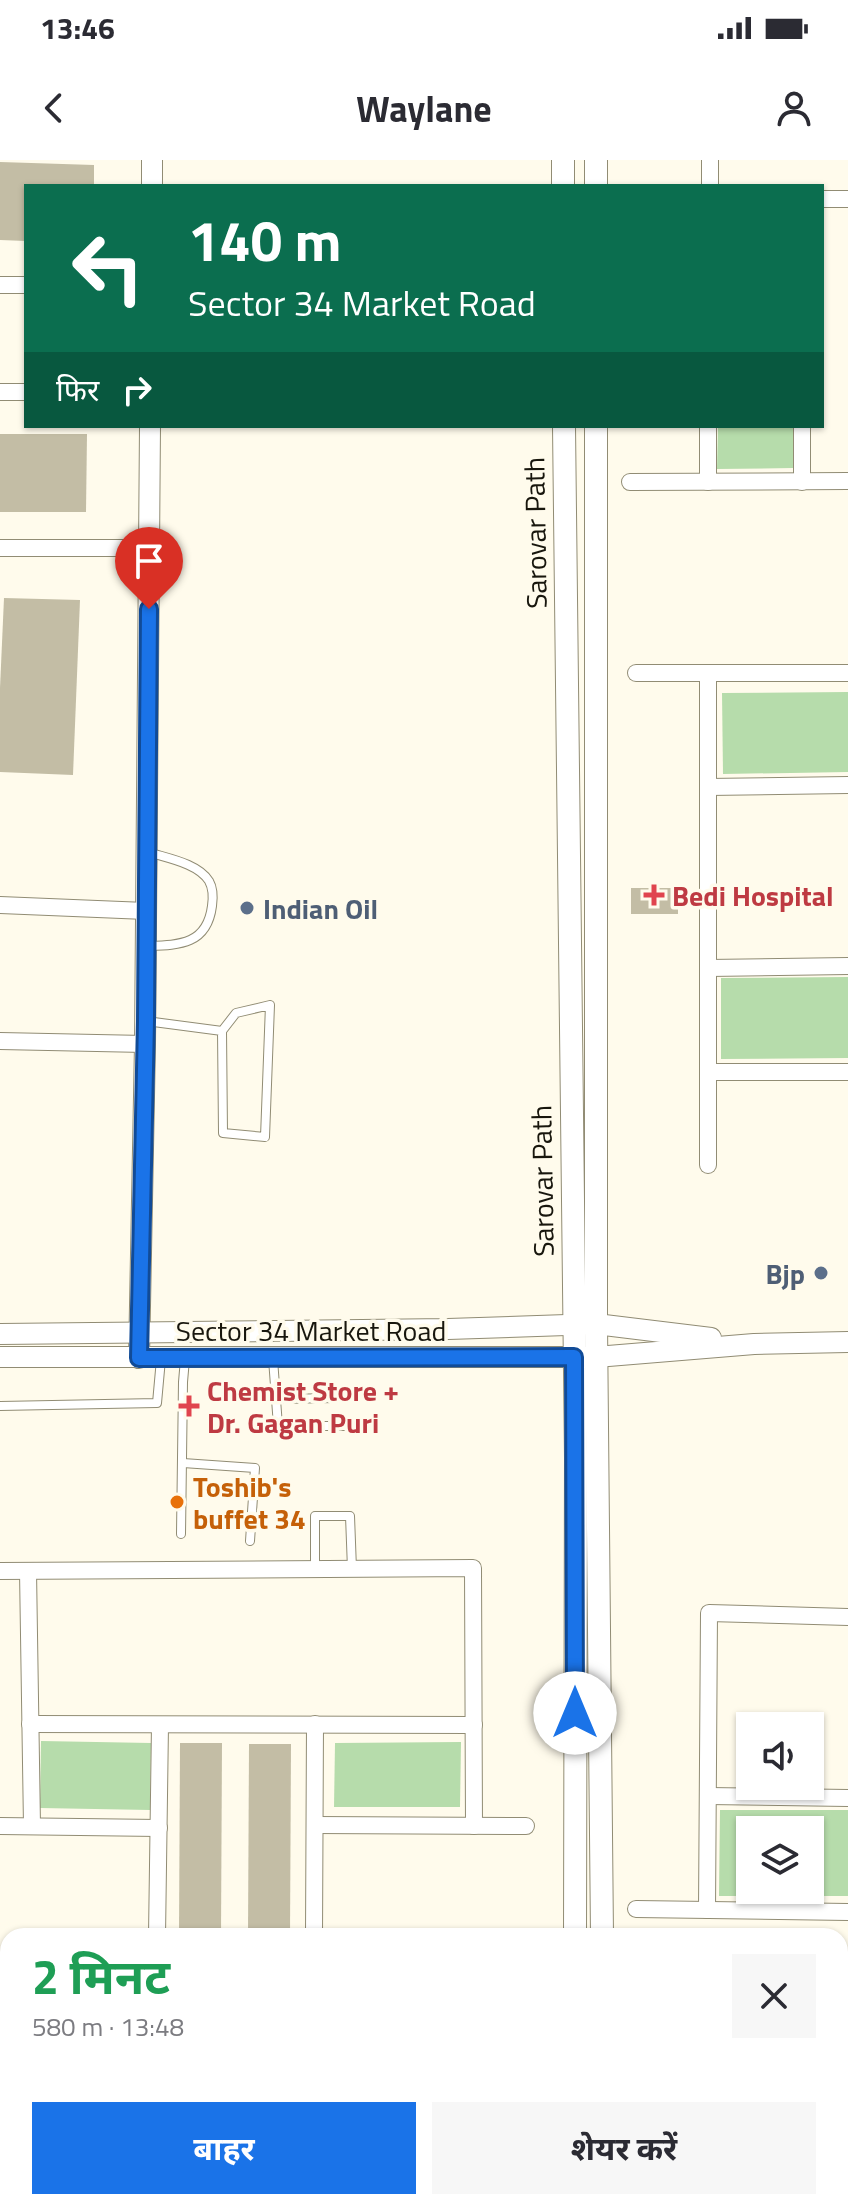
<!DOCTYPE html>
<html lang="hi">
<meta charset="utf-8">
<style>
body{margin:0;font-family:"Titillium Web","Noto Sans Devanagari",sans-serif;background:#f7f7f7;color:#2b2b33;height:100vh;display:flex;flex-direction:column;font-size:30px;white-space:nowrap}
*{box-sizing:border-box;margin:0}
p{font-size:26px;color:#7c7c81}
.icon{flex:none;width:44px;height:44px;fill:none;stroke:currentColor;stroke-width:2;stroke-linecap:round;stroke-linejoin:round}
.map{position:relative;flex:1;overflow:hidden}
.details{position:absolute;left:0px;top:1768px;width:848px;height:282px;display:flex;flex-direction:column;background:#fff;border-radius:24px 24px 0 0;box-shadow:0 2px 6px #0004}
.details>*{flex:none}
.guide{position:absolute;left:24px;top:24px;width:800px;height:244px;border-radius:0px;box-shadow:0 2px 6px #0004;background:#0b6e4f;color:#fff;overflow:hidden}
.fabs{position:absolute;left:736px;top:1552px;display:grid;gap:16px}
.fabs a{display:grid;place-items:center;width:88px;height:88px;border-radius:0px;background:#fff;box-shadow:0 2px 6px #0004;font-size:40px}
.pin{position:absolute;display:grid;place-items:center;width:68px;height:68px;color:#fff;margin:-82px -34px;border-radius:50% 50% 50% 0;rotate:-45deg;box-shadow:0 0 8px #0007}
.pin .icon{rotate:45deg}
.me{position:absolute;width:88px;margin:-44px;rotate:0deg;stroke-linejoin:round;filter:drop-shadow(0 0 6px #0008)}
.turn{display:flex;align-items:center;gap:28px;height:168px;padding:0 32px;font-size:36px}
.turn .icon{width:104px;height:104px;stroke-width:2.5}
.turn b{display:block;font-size:56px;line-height:68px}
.then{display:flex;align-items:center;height:76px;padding:0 32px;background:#0003;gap:16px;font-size:30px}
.round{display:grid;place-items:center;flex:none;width:84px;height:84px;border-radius:0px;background:#f7f7f7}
.summary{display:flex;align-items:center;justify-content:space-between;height:136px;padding:0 32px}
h1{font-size:48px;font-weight:700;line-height:60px;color:#1e9e55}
.button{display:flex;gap:16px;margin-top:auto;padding:16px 32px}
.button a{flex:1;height:92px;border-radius:0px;background:#1a73e8;color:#fff;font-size:32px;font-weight:700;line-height:92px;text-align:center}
.button a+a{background:#f7f7f7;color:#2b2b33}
.status{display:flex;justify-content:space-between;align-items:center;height:56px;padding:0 40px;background:#fff;direction:ltr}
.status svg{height:22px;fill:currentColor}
header{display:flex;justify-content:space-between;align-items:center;height:104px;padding:0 32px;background:#fff;font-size:36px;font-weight:700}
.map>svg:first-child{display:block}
.green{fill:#b6dcab;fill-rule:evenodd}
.building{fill:#c3bda5}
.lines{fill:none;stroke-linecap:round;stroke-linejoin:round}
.service-casing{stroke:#918c74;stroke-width:10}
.minor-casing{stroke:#918c74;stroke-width:18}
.tertiary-casing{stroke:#918c74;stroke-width:22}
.secondary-casing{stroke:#918c74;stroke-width:24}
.service{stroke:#fff;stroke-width:8}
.minor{stroke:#fff;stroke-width:16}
.tertiary{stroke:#fff;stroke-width:20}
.secondary{stroke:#fff;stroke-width:22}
.route-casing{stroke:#114b97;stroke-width:20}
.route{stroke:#1a73e8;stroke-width:14}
.health-dot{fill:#e0444e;stroke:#fffbec;stroke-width:3}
.service-dot{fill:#5c6f8a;stroke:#fffbec;stroke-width:3}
.food-dot{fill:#e8710a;stroke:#fffbec;stroke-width:3}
.labels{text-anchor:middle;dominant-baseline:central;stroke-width:7;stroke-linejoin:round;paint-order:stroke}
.street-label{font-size:28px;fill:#18160d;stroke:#fffbec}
.health-label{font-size:28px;font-weight:bold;fill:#be3a42;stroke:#fffbec;text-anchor:start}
.service-label{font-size:28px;font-weight:bold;fill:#4e5e75;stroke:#fffbec;text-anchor:start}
.food-label{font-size:28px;font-weight:bold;fill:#c56008;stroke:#fffbec;text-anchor:start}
</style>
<div class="status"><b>13:46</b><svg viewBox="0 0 49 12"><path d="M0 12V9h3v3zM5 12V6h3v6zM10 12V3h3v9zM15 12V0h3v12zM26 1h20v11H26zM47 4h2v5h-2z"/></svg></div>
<header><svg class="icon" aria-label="back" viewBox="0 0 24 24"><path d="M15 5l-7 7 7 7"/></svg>Waylane<svg class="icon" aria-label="person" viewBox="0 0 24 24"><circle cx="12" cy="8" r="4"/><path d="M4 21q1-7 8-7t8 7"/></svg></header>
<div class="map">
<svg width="848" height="2049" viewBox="0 0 848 2049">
<rect width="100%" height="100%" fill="#fffbec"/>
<!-- green -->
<g class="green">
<path d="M718 266H793V308L717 309Z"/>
<path d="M848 532V612L723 614 722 533Z"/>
<path d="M848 817V898L721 899V818Z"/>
<path d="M41 1581 151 1583 150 1650 40 1648Z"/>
<path d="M461 1582 460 1647H334L335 1583Z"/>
<path d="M720 1650H848V1736H719ZM810 1670V1730H750V1670Z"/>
<rect x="840" y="1951" width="8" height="74"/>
</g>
<!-- building -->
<g class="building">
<path d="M0 2 94 5V26H26V81L0 80Z"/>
<path d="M0 274H87L86 352H0Z"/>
<path d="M4 438 80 440 73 615 0 612V528Z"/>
<rect x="631" y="728" width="47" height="26"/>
<path d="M180 1583H222L221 1776H179Z"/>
<path d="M249 1584H291L290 1776H248Z"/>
</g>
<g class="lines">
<defs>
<g id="service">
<path d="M147 786C179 785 207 785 212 746 213 739 213 728 209 721 198 703 166 698 148 692"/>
<path d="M146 861 222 871 223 973 265 977 270 845 236 853 222 871"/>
<path d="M273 1199 278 1266H355"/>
<path d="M276 1239 337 1238"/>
<path d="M0 1246 157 1243 161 1199"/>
<path d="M183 1303 255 1308 250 1381"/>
<path d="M181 1374 183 1222 185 1199"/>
<path d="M315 1409V1356H350L352 1409"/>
</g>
<g id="minor">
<path d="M710 26V0"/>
<path d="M822 39H848"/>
<path d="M0 125H26"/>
<path d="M0 232H26"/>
<path d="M802 266V322"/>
<path d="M630 322 848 321"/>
<path d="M708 322V266"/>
<path d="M0 388H149"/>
<path d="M636 513H848"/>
<path d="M708 627 848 625"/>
<path d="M0 745 146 751"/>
<path d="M708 808 848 806"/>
<path d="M0 881 145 884"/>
<path d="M708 912H848"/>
<path d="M708 1005V513"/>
<path d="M0 1411 473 1408 474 1666"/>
<path d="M28 1411 32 1666"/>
<path d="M30 1564 474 1565"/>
<path d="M708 1636 848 1638"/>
<path d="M315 1665 526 1666"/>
<path d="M0 1666 159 1668"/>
<path d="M636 1749 848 1752"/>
<path d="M707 1750 709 1453 848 1457"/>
<path d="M157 1776 160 1565"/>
<path d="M314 1776 315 1564"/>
<path d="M0 1817H8"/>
<path d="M840 1939H848"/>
<path d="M473 2042V2049"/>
<path d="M705 2043 848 2044"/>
<path d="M20 2049V2042"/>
</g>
<g id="tertiary">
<path d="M152 26V0"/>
<path d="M0 1174 448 1169 596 1164 711 1178"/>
<path d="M0 1197H596L754 1184 848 1182"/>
<path d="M139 1198 145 884 150 266"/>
</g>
<g id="secondary">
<path d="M563 26V0"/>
<path d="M596 26V0"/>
<path d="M564 266 576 1298 575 1776"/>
<path d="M596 266V1164L602 1776"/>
<path d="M574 2049V2042"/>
<path d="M604 2049V2042"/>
</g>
</defs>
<!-- service casing -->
<use href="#service" class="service-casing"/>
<!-- minor casing -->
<use href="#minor" class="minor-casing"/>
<!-- tertiary casing -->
<use href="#tertiary" class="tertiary-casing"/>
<!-- secondary casing -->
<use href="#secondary" class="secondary-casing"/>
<!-- service -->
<use href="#service" class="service"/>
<!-- minor -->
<use href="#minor" class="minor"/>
<!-- tertiary -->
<use href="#tertiary" class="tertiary"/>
<!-- secondary -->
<use href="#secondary" class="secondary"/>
</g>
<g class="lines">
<defs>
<path id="route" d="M149 449 146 861 139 1198 574 1197 575 1553"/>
</defs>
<!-- route casing -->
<use href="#route" class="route-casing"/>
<!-- route -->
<use href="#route" class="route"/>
</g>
<!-- markers -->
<g class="health-dot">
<path d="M650 723h8v8h8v8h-8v8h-8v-8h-8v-8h8z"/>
<path d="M185 1234h8v8h8v8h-8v8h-8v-8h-8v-8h8z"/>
</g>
<g class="service-dot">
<circle cx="247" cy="748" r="8"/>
<circle cx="821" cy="1113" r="8"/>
</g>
<circle class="food-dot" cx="177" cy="1342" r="8"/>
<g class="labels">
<!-- street labels -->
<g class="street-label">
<text transform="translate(535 373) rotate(-91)">Sarovar Path</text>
<text transform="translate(542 1021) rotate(-91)">Sarovar Path</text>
<text x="311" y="1170">Sector 34 Market Road</text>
</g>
<!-- health labels -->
<g class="health-label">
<text x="672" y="735">Bedi Hospital</text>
<text x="207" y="1230">Chemist Store +<tspan x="207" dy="32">Dr. Gagan Puri</tspan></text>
</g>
<!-- service labels -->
<g class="service-label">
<text x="263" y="748">Indian Oil</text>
<text x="805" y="1113" text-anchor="end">Bjp</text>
</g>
<!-- food labels -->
<g class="food-label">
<text x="193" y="1326">Toshib's<tspan x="193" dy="32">buffet 34</tspan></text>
</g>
</g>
</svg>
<div class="fabs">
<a><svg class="icon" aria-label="sound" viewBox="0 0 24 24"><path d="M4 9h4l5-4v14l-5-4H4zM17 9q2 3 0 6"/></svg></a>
<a><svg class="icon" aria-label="layers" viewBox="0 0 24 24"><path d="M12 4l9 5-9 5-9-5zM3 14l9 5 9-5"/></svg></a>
</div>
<div class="pin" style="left:149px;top:449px;background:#d93025"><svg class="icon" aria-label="arrive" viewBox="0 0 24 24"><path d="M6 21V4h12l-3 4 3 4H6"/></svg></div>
<svg class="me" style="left:575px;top:1553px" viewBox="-20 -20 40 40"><circle r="19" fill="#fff"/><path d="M0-13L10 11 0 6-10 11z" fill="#1a73e8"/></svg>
<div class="guide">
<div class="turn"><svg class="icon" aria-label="left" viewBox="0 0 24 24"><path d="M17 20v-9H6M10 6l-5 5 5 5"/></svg><div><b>140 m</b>Sector 34 Market Road</div></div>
<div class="then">फिर<svg class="icon" aria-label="right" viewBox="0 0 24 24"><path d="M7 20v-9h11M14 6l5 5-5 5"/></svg></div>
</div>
<section class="details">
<div class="summary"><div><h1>2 मिनट</h1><p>580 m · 13:48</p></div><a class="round"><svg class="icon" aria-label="close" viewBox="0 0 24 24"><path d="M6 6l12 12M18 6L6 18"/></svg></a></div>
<div class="button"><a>बाहर</a><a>शेयर करें</a></div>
</section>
</div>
